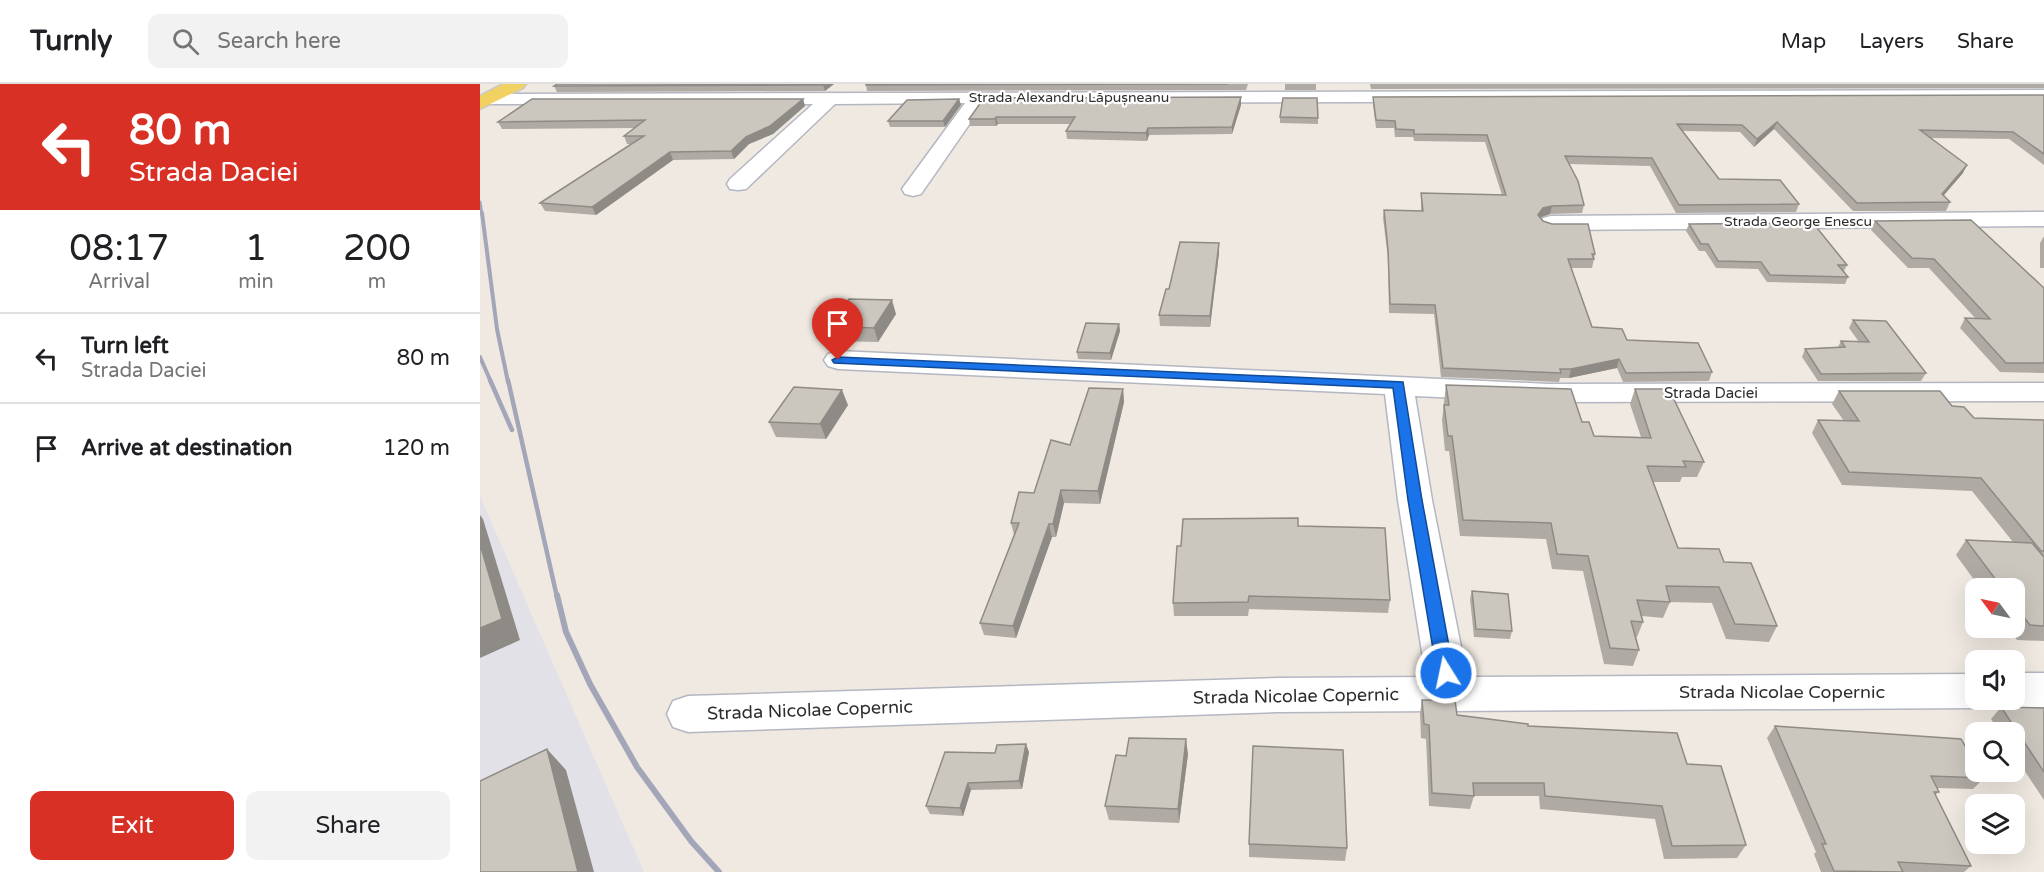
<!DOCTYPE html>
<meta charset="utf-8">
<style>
body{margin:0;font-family:"Varela Round",sans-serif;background:#f2f2f2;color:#202124;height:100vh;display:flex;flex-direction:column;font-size:22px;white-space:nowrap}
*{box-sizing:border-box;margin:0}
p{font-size:20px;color:#757577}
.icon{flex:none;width:33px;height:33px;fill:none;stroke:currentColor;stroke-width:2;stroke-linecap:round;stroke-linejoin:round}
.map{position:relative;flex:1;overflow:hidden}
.drawer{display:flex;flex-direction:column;background:#fff;width:480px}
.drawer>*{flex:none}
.hud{background:#d93025;color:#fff;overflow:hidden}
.needle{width:39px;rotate:303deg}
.buttons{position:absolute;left:1485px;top:494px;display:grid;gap:12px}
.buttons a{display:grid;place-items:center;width:60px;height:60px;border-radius:12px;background:#fff;box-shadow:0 6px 24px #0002;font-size:30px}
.pin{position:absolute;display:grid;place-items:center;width:51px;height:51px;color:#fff;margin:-62px -26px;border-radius:50% 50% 50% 0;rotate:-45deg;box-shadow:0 0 6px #0007}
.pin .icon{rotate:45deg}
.me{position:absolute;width:66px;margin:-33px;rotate:350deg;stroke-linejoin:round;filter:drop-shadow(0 0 4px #0008)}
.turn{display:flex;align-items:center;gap:21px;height:126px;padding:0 30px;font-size:27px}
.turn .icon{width:78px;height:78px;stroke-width:2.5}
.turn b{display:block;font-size:42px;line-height:51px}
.eta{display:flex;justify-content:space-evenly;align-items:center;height:102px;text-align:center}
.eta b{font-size:36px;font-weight:600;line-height:42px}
.button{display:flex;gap:12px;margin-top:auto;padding:12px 30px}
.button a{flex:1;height:69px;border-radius:12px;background:#d93025;color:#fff;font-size:24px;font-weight:600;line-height:69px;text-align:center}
.button a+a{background:#f2f2f2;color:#202124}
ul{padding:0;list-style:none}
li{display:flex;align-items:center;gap:18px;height:90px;padding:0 30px;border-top:2px solid #e0e0e0}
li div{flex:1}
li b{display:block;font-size:22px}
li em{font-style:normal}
header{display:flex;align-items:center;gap:36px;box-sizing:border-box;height:84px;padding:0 30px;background:#fff;border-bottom:2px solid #e0e0e0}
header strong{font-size:28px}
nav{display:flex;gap:33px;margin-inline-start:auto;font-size:21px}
.search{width:420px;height:54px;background:#f2f2f2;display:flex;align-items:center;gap:15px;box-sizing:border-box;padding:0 21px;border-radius:12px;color:#757577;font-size:22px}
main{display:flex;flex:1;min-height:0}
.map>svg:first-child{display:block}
.industrial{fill:#e3e1e8}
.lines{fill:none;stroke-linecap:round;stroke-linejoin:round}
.minor-casing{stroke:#b4b7c1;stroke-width:3}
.major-casing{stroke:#c9c9c9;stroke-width:3}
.minor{fill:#fff;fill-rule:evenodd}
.major{fill:#f2d163;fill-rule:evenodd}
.rail-far3{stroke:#a3a6b8;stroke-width:3}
.rail-far2{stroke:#a3a6b8;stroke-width:4}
.rail-far1{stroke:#a3a6b8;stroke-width:4.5}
.rail{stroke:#a3a6b8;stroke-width:6}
.wall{fill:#afaba4}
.shaded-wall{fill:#8e8b86}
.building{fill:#cbc7bf;stroke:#8e8b86;stroke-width:1.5}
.route{fill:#1a73e8;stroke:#114b97;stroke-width:1.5}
.labels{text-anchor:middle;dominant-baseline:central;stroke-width:4.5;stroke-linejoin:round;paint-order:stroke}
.far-street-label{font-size:14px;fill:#2e2e2e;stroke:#fff}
.street-label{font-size:15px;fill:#2e2e2e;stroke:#fff}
.near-street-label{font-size:18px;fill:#2e2e2e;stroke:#fff}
</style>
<header>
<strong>Turnly</strong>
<div class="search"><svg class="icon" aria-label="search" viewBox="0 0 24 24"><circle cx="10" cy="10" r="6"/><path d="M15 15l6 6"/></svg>Search here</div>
<nav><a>Map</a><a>Layers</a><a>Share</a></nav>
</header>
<main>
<section class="drawer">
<div class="hud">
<div class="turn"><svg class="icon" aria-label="left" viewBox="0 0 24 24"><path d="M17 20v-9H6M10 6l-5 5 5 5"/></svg><div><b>80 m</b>Strada Daciei</div></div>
</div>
<div class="eta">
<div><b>08:17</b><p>Arrival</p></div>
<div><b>1</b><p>min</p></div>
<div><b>200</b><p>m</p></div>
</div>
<ul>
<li><svg class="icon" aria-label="left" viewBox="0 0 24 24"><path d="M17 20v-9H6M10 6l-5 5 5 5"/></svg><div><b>Turn left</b><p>Strada Daciei</p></div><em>80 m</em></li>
<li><svg class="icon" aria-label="arrive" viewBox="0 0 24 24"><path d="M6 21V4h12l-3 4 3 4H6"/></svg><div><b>Arrive at destination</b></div><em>120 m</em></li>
</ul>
<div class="button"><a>Exit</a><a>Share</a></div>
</section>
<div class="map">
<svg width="1564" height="788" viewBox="0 0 1564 788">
<rect width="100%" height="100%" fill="#efe9e1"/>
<!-- industrial -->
<path class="industrial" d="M0 412 164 788H0Z"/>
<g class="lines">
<defs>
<g id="minor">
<path d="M1564 6V16L504 19 441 110 433 112 425 110 422 105 485 19 355 20 266 105 258 106 250 105 247 100 250 95 333 20H9L3 19 0 15 3 11 9 10Z"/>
<path d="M1564 128V142L1071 146 1063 144 1059 139 1063 134 1071 132Z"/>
<path d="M358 267 1069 300 1564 299V317L1069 318 935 312 952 416 987 593 1496 590V615H1513L1511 619 1496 624 798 628 208 648 193 643 187 630 193 617 208 612 798 594 946 593 918 416 905 310 358 285 348 282 344 276 348 270Z"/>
<path d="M1534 589H1564V623H1534L1519 618 1518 615H1534Z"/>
</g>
<path id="major" d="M23 0H46L43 4 0 25V12Z"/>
</defs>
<!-- minor casing -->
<use href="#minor" class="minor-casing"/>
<!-- major casing -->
<use href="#major" class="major-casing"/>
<!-- minor -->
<use href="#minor" class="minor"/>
<!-- major -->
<use href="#major" class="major"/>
<!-- rail-far3 -->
<path class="rail-far3" d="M0 118 2 131"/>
<!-- rail-far2 -->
<g class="rail-far2">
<path d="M2 129 17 245 28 298"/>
<path d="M0 273 11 298"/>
</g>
<!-- rail-far1 -->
<g class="rail-far1">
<path d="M10 296 32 346"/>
<path d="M28 296 77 513"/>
</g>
<!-- rail -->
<path class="rail" d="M77 511 86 548 110 600 157 683 211 757 239 788"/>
</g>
<!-- wall -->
<g class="wall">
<path d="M354 0 345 7 77 8 74 2Z"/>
<path d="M386 0H768L766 6 387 7Z"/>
<rect x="805" y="0" width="31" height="6"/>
<path d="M890 0H1564V4L891 5Z"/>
<path d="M1564 11V81L1529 55 1450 54 1483 89 1463 112 1470 118 1466 127H1373L1294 45 1274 63 1260 48 1203 47 1239 95 1319 120 1316 128 1196 129 1170 82 1089 80 1104 121 1102 129 1070 130 1060 134 1063 137 1115 170 1112 184H1091L1112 243 1232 288 1229 297 1143 298 1137 284 1089 294H1080L1079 298 961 293 954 230 909 229 908 174 903 134 904 126 941 127V109L1022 111 1005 58 934 57 933 53H915L914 44H896L893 20V13Z"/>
<path d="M761 13V21L752 50 669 51 667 57 587 55 586 47 591 40H518L516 42H490L489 35Z"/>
<path d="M323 15 325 22 293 50 269 60 254 75 193 76 116 131 65 127 60 119 152 60H147L144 52 155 44 22 45 18 38Z"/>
<path d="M479 15 481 21 465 43H410L408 37Z"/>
<path d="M800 33 838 34V40L800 39Z"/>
<path d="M1395 137 1564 204V289L1520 288 1480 244 1485 234 1496 235 1449 184H1428L1391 146Z"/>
<path d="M1209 140 1367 181 1364 187 1368 193 1365 200 1287 198 1278 185 1236 184 1225 167H1219L1206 147Z"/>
<path d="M1564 152V184H1560V159Z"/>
<path d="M739 159V169L730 243 680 242 679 231 689 205Z"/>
<path d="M416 230 398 258 354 257 349 242Z"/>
<path d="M1373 236 1446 289 1441 297H1338L1322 273 1325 265 1358 263 1361 257 1379 258 1369 244Z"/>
<path d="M639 240 640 247 631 276 598 275 597 268Z"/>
<path d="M966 301 1102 338 1114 352 1161 353 1150 320 1155 305 1224 378 1217 393H1202L1200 398H1173L1198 464 1244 478 1297 542 1289 558 1246 555 1232 519 1190 518 1183 534 1162 532 1163 538 1157 553H1156L1159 566 1153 582 1124 580 1103 487 1072 485 1066 455 980 452 969 367H965L962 336Z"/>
<path d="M643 305 644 318 620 420 584 419 576 453H572L536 554 504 551 500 539 534 451 531 439 590 361Z"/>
<path d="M1359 307 1472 322 1494 334 1564 336V557L1537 556 1528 543H1534V504H1500L1476 471 1486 456 1533 458 1492 407 1362 401 1332 349 1338 336 1364 337 1352 320Z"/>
<path d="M368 321 346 355 296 353 289 338Z"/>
<path d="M818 442 910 516 908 529 769 525 768 532H694L693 519 701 462Z"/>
<path d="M992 507 1032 547 1030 555 994 553 990 515Z"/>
<path d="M942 616 977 631 1048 642 1207 680 1266 761 1257 774 1184 775 1175 735 1060 725 1059 712H994L990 725 949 722 946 655 941 654 940 629Z"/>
<path d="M1521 623 1564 624V716L1534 671V648H1520L1511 635Z"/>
<path d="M1295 642 1504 694 1493 705 1457 704 1459 708 1455 711 1491 782 1484 788H1341L1334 770 1336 768 1287 654Z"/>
<path d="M549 668 542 705 491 706 483 732 450 730 446 722 515 669Z"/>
<path d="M708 670 699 739 629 736 625 722 646 672Z"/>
<path d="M769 760 867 764 865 777 769 773Z"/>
</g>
<!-- shaded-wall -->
<g class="shaded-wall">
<path d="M345 0H354L345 7 343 1Z"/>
<path d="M761 13V21L752 50V43Z"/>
<path d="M323 15 325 22 293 50 269 60 254 75 251 67 266 53Z"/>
<path d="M479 15 481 21 465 43 463 37Z"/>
<path d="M516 33 518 40 516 42 515 35Z"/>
<path d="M1297 38 1294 45 1274 63 1277 55Z"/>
<path d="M668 44 669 51 667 57 666 49Z"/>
<path d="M190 68 193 76 116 131 112 123Z"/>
<path d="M1487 81 1483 89 1458 118 1462 110Z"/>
<path d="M1072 122 1070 130 1061 133 1057 139 1058 131 1063 124Z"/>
<path d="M739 159V169L730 243V232Z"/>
<path d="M412 216 416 230 398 258 394 244Z"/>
<path d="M639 240 640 247 631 276 630 269Z"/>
<path d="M1139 275 1137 284 1089 294 1091 285Z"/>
<path d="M643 305 644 318 620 420 618 407Z"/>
<path d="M362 306 368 321 346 355 340 340Z"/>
<path d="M581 406 584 419 576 453 573 440Z"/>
<path d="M0 431 3 435 40 556 0 574Z"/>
<path d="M569 440 572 453 536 554 533 542Z"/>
<path d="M706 655 708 670 699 739 698 725Z"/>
<path d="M546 660 549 668 542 705 539 697Z"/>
<path d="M67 665 86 686 114 788H98Z"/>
<path d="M488 699 491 706 483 732 480 724Z"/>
</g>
<!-- building -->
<g class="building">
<path d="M77 0H345L343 1 74 2Z"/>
<path d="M386 0H748L386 1Z"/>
<path d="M1564 11V70L1533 48 1440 46 1487 81 1462 110 1470 118 1377 119 1297 38 1277 55 1262 41 1197 40 1239 95 1300 96 1319 120 1199 121 1172 74 1085 72 1098 97 1104 121 1072 122 1063 124 1058 131 1063 137 1072 140H1108L1115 170H1112L1114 175H1088L1112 243 1142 245 1147 256 1218 259 1232 288 1146 289 1139 275 1091 285H1080L1081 289 963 284 955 221 910 220 908 166 904 126 943 127 941 109 1026 111 1007 51 934 50V46L916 45 915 37 896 36 893 13Z"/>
<path d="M761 13 752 43 668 44 666 49 586 47 595 33H516L515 35H489L504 14Z"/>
<path d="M803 14H837L838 34 800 33Z"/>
<path d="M52 15H323L290 42 266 53 251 67 190 68 112 123 60 119 164 52H144L165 36 18 38Z"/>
<path d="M479 15 463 37H408L427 16Z"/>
<path d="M1491 136 1564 204V279H1526L1485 234 1510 235 1454 175 1432 174 1395 137Z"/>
<path d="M1333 139 1367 181H1358L1368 193 1290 191 1281 178 1238 177 1228 160H1221L1209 140Z"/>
<path d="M700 158 739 159 730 232 679 231 686 205H689Z"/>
<path d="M369 215 412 216 394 244 349 242Z"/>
<path d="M1373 236 1406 237 1446 289 1341 290 1325 265 1365 263 1361 257 1389 258Z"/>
<path d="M606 239 639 240 630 269 597 268Z"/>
<path d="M966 301 1091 305 1102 338H1109L1114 352 1171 354 1155 305H1189L1224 378 1203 377 1206 383 1167 382 1198 464 1239 465 1244 478 1271 479 1297 542 1255 540 1239 503 1186 502 1190 518 1157 516 1163 538 1151 537 1159 566 1130 564 1108 472 1077 470 1071 439 983 436 972 352H968L964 321H969Z"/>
<path d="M314 303 362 306 340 340 289 338Z"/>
<path d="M609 304 643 305 618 407 581 406 573 440H569L533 542 500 539 539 439H531L539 408 554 409 571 356 590 361Z"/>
<path d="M1359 307H1460L1472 322 1484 323 1494 334 1564 336V467H1561L1501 394 1369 388 1338 336 1379 337Z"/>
<path d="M818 434V442L905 444 910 516 769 512 768 518 693 519 697 462H701L703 435Z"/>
<path d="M1486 456 1552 459 1564 473V542L1550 541 1534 521V504H1522Z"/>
<path d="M0 460 22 535 0 544Z"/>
<path d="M992 507 1028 510 1032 547 996 545Z"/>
<path d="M942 616H975L977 631 1048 640V642L1197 649 1207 680 1241 682 1266 761 1192 762 1182 722 1065 712 1064 699H993L994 712 952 709 949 641 944 640Z"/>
<path d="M1521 623 1564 624V688Z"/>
<path d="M1295 642 1481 655 1496 680V687H1500L1504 694 1451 692 1459 708H1454L1491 782 1418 778 1423 788 1354 787 1342 760H1346Z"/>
<path d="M649 654 706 655 698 725 625 722 636 671 646 672Z"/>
<path d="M546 660 539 697 488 699 480 724 446 722 465 668 515 669 517 661Z"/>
<path d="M773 662 863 666 867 764 769 760Z"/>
<path d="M67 665 98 788H0V697Z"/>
</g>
<!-- route -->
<path class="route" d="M358 273 923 298 942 416 974 589 972 594 966 596 960 594 957 589 928 416 913 304 354 279 352 276Z"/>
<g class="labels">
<!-- far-street labels -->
<g class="far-street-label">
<text x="589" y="13">Strada Alexandru Lăpușneanu</text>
<text x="1318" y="137">Strada George Enescu</text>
</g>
<!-- street labels -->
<g class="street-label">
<text x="1231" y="309">Strada Daciei</text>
</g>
<!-- near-street labels -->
<g class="near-street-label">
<text x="1302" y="608">Strada Nicolae Copernic</text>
<text transform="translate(816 612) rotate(-1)">Strada Nicolae Copernic</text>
<text transform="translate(330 626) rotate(-2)">Strada Nicolae Copernic</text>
</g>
</g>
</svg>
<div class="buttons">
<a><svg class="needle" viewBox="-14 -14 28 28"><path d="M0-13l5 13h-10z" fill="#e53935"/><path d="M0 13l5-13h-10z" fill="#757577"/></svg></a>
<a><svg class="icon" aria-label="sound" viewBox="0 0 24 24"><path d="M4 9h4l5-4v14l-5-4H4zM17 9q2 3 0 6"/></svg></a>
<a><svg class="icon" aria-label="search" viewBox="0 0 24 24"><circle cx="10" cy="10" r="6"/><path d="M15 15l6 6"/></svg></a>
<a><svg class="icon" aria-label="layers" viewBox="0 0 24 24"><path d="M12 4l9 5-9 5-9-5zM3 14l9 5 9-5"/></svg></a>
</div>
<div class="pin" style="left:358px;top:276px;background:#d93025"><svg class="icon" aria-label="arrive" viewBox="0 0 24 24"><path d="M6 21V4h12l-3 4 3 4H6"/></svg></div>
<svg class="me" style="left:966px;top:589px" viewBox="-20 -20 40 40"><circle r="17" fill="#1a73e8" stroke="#fff" stroke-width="3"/><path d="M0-11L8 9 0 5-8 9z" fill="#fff"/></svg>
</div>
</main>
